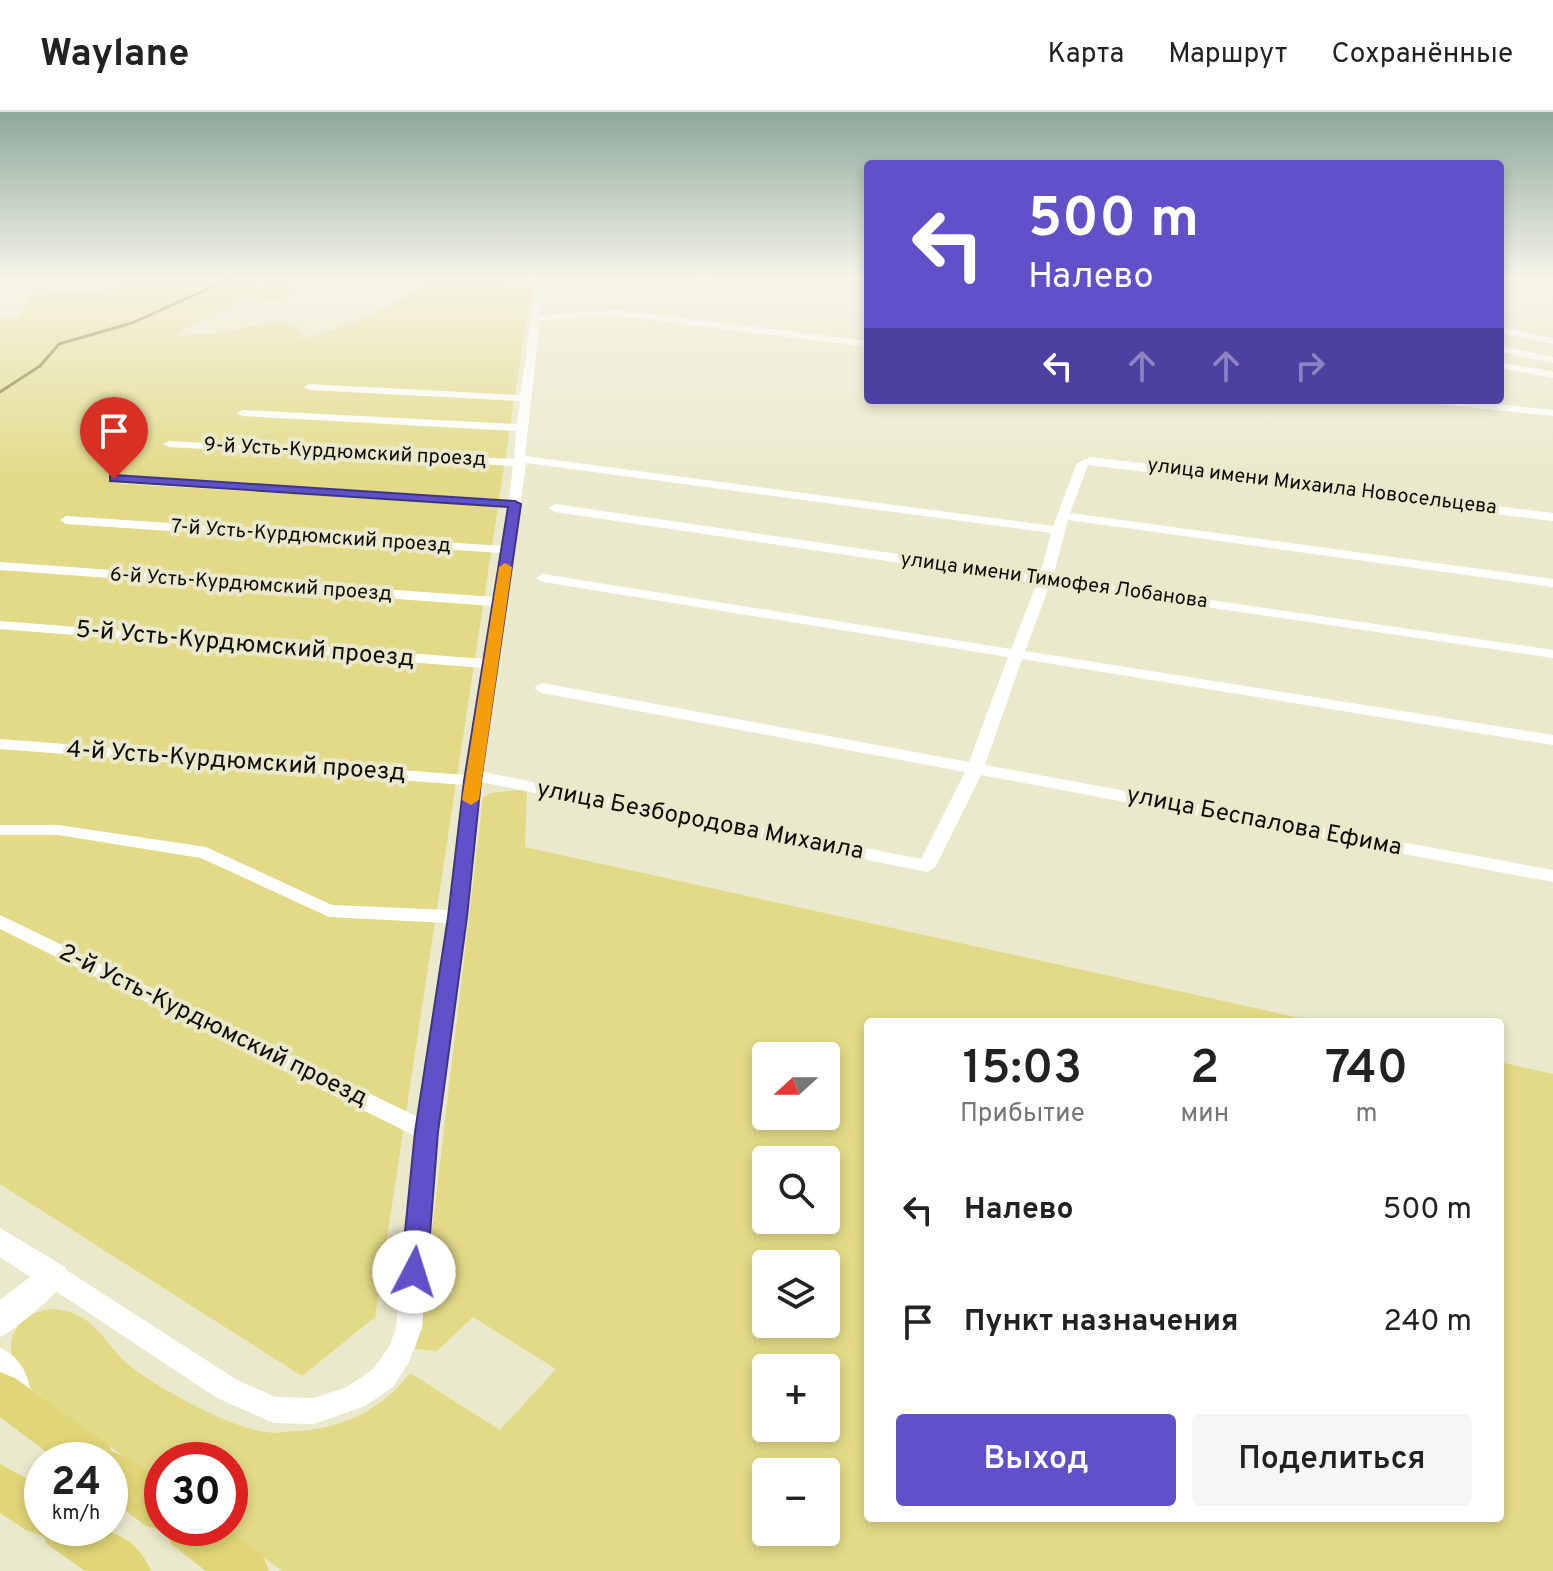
<!DOCTYPE html>
<html lang="ru">
<meta charset="utf-8">
<style>
body{margin:0;font-family:Overpass,sans-serif;background:#f6f6f6;color:#222;height:100vh;display:flex;flex-direction:column;font-size:30px;white-space:nowrap}
*{box-sizing:border-box;margin:0}
p{font-size:26px;color:#767676}
.icon{flex:none;width:44px;height:44px;fill:none;stroke:currentColor;stroke-width:2;stroke-linecap:round;stroke-linejoin:round}
.map{position:relative;flex:1;overflow:hidden}
.side{position:absolute;left:864px;top:906px;width:640px;height:504px;display:flex;flex-direction:column;background:#fff;border-radius:8px;box-shadow:0 4px 12px #0003}
.side>*{flex:none}
.hud{position:absolute;left:864px;top:48px;width:640px;height:244px;border-radius:8px;box-shadow:0 4px 12px #0003;background:#6051c9;color:#fff;overflow:hidden}
.needle{width:52px;rotate:249deg}
.tools{position:absolute;left:752px;top:930px;display:grid;gap:16px}
.tools a{display:grid;place-items:center;width:88px;height:88px;border-radius:8px;background:#fff;box-shadow:0 4px 12px #0003;font-size:40px}
.speed{position:absolute;left:24px;top:1330px;display:flex;gap:16px;font-size:40px;font-weight:700;text-align:center}
.speed>*{display:grid;place-content:center;width:104px;height:104px;border-radius:50%;background:#fff;box-shadow:0 4px 12px #0003;line-height:1}
.speed small{font-size:20px;font-weight:400}
.speed .limit{border:12px solid #d22;background:#fff;color:#111}
.pin{position:absolute;display:grid;place-items:center;width:68px;height:68px;color:#fff;margin:-82px -34px;border-radius:50% 50% 50% 0;rotate:-45deg;box-shadow:0 0 8px #0007}
.pin .icon{rotate:45deg}
.me{position:absolute;width:88px;margin:-44px;rotate:5deg;stroke-linejoin:round;filter:drop-shadow(0 0 6px #0008)}
.turn{display:flex;align-items:center;gap:28px;height:168px;padding:0 32px;font-size:36px}
.turn .icon{width:104px;height:104px;stroke-width:2.5}
.turn b{display:block;font-size:56px;line-height:68px}
.lanes{display:flex;align-items:center;height:76px;padding:0 32px;background:#0003;justify-content:center;gap:40px;direction:ltr}
.lanes .off{opacity:.35}
.eta{display:flex;justify-content:space-evenly;align-items:center;height:136px;text-align:center}
.eta b{font-size:48px;font-weight:600;line-height:56px}
.cta{display:flex;gap:16px;margin-top:auto;padding:16px 32px}
.cta a{flex:1;height:92px;border-radius:8px;background:#6051c9;color:#fff;font-size:32px;font-weight:600;line-height:92px;text-align:center}
.cta a+a{background:#f6f6f6;color:#222}
ul{padding:0;list-style:none}
li{display:flex;align-items:center;gap:24px;height:112px;padding:0 32px}
li div{flex:1}
li b{display:block;font-size:30px}
li em{font-style:normal}
header{display:flex;align-items:center;gap:48px;box-sizing:border-box;height:112px;padding:0 40px;background:#fff;border-bottom:2px solid #e0e0e0}
header strong{font-size:38px}
nav{display:flex;gap:44px;margin-inline-start:auto;font-size:28px}
.map>svg:first-child{display:block}
.green{fill:#e2da87;fill-rule:evenodd}
.lines{fill:none;stroke-linecap:round;stroke-linejoin:round}
.stream{stroke:#776f1e;stroke-width:3}
.minor{fill:#fff;fill-rule:evenodd}
.tertiary{fill:#fff;fill-rule:evenodd}
.primary{fill:#dfd677;fill-rule:evenodd}
.route{fill:#6051c9;stroke:#3e3583;stroke-width:2}
.slow{fill:#f59e0b}
.labels{text-anchor:middle;dominant-baseline:central;stroke-width:8;stroke-linejoin:round;paint-order:stroke}
.far-street-label{font-size:20px;fill:#0f0e05;stroke:#ebe9cb}
.street-label{font-size:24px;fill:#0f0e05;stroke:#ebe9cb}
</style>
<header>
<strong>Waylane</strong>
<nav><a>Карта</a><a>Маршрут</a><a>Сохранённые</a></nav>
</header>
<div class="map">
<svg width="1553" height="1459" viewBox="0 0 1553 1459">
<rect width="100%" height="100%" fill="#ebe9cb"/>
<!-- green -->
<g class="green">
<path d="M156 165H262L254 175 280 165H298L286 173 292 180 284 188 250 187 221 197 171 224 213 222 276 209 298 215 303 227 353 211 389 194 410 183 423 170 413 165H499L516 178 531 177 375 1205 302 1264 0 1072V206L17 207 32 184 56 181 104 182 115 172Z"/>
<path d="M527 677 525 735 1318 910H868V1406H1500V950L1553 962V1459H282L223 1416H230V1348H162V1372L35 1280C10 1257 0 1226 27 1205 38 1199 50 1195 62 1198 99 1205 107 1238 135 1258 168 1281 226 1314 266 1320 275 1322 287 1319 296 1319 343 1317 381 1298 410 1261L500 1318 556 1257 473 1205 437 1239 415 1237 421 1212 483 686 490 681ZM766 944H826V1004H766ZM766 1048H826V1108H766ZM766 1152H826V1212H766ZM766 1256H826V1316H766ZM766 1360H826V1420H766Z"/>
</g>
<g class="lines">
<!-- stream -->
<path class="stream" d="M0 280 40 254 59 232 132 211 234 165"/>
<!-- minor -->
<g class="minor">
<path d="M528 165H536L542 173 726 165 585 179H544L540 203 618 198 868 229V235L618 204 540 208 525 344 1053 414 1077 351 1091 345 1553 401V409L1088 353 1070 401 1553 467V475L1068 408 1053 465 1553 538V546L1050 472 1025 539 1553 623V633L1022 547 985 653 1553 758V770L981 663 936 754 927 760 481 670 439 1020 422 1216 409 1250 393 1275 365 1294 314 1312 274 1311 217 1286 45 1172 41 1164 45 1156 54 1153 63 1156 237 1268 275 1285 314 1286 347 1275 373 1257 389 1235 396 1216 415 1024 0 817V803L418 1005 446 811 329 805 201 746 58 723H0V713H58L206 735 332 793 448 798 464 673 0 637V627L465 663 483 556 0 517V509L484 547 493 494 0 458V450L494 485 501 441 66 412 60 408 66 404 502 434 508 395 114 371 108 367 114 363 509 388 513 354 169 335 163 332 169 329 514 347 516 319 242 304 237 301 242 298 517 312 520 289 309 278 304 275 309 272 520 283 536 176ZM526 351 1051 421 1040 463 555 392 549 396 555 400 1037 471 1011 537 543 462 536 466 543 470 1008 545 969 650 542 571 534 576 542 581 965 660 921 747 483 660Z"/>
<path d="M1500 215 1553 226V232L1500 221Z"/>
<path d="M1500 234 1553 245V251L1500 240Z"/>
<path d="M1500 250 1553 260V266L1500 256Z"/>
<path d="M1424 288H1459L1553 298V304L1429 291Z"/>
</g>
<!-- tertiary -->
<g class="tertiary">
<path d="M0 1116 65 1155 70 1164C63 1177 13 1220 0 1225V1188L30 1165 0 1145Z"/>
<path d="M0 1236C24 1245 37 1278 27 1301L15 1306 3 1301 0 1294Z"/>
</g>
<!-- primary -->
<g class="primary">
<path d="M0 1260 15 1266 109 1333 111 1339 126 1345 162 1370V1416H226L262 1442 269 1459H206L171 1432 165 1419 146 1414 110 1387V1348H57L0 1305Z"/>
<path d="M0 1352 42 1375V1416C86 1416 131 1410 151 1459H85L47 1432 43 1424 26 1418 0 1401Z"/>
</g>
</g>
<!-- sky -->
<linearGradient id="sky" x2="0" y2="1"><stop stop-color="#8da99c"/><stop offset="0.45" stop-color="#f6f5e8"/><stop offset="1" stop-color="#f6f5e8" stop-opacity="0"/></linearGradient>
<rect width="1553" height="369" fill="url(#sky)"/>
<!-- route -->
<path class="route" d="M114 363 515 389 521 392 481 669 467 805 438 1020 427 1160 423 1168 414 1171 405 1168 401 1160 415 1020 448 805 464 669 508 395 110 369V364Z"/>
<!-- slow -->
<path class="slow" d="M505 451 512 455 479 688 471 693 462 688 499 455Z"/>
<g class="labels">
<!-- far-street labels -->
<g class="far-street-label">
<text transform="translate(345 341) rotate(3)">9-й Усть-Курдюмский проезд</text>
<text transform="translate(1322 375) rotate(7)">улица имени Михаила Новосельцева</text>
<text transform="translate(311 425) rotate(4)">7-й Усть-Курдюмский проезд</text>
<text transform="translate(1054 469) rotate(8)">улица имени Тимофея Лобанова</text>
<text transform="translate(251 473) rotate(4)">6-й Усть-Курдюмский проезд</text>
</g>
<!-- street labels -->
<g class="street-label">
<text transform="translate(245 533) rotate(5)">5-й Усть-Курдюмский проезд</text>
<text transform="translate(236 650) rotate(4)">4-й Усть-Курдюмский проезд</text>
<text transform="translate(700 709) rotate(11)">улица Безбородова Михаила</text>
<text transform="translate(1264 710) rotate(11)">улица Беспалова Ефима</text>
<text transform="translate(213 914) rotate(26)">2-й Усть-Курдюмский проезд</text>
</g>
</g>
</svg>
<div class="tools">
<a><svg class="needle" viewBox="-14 -14 28 28"><path d="M0-13l5 13h-10z" fill="#e53935"/><path d="M0 13l5-13h-10z" fill="#767676"/></svg></a>
<a><svg class="icon" aria-label="search" viewBox="0 0 24 24"><circle cx="10" cy="10" r="6"/><path d="M15 15l6 6"/></svg></a>
<a><svg class="icon" aria-label="layers" viewBox="0 0 24 24"><path d="M12 4l9 5-9 5-9-5zM3 14l9 5 9-5"/></svg></a>
<a>+</a>
<a>−</a>
</div>
<div class="speed"><div>24<small>km/h</small></div><div class="limit">30</div></div>
<div class="pin" style="left:114px;top:367px;background:#d93025"><svg class="icon" aria-label="arrive" viewBox="0 0 24 24"><path d="M6 21V4h12l-3 4 3 4H6"/></svg></div>
<svg class="me" style="left:414px;top:1160px" viewBox="-20 -20 40 40"><circle r="19" fill="#fff"/><path d="M0-13L10 11 0 6-10 11z" fill="#6051c9"/></svg>
<div class="hud">
<div class="turn"><svg class="icon" aria-label="left" viewBox="0 0 24 24"><path d="M17 20v-9H6M10 6l-5 5 5 5"/></svg><div><b>500 m</b>Налево</div></div>
<div class="lanes"><svg class="icon" aria-label="left" viewBox="0 0 24 24"><path d="M17 20v-9H6M10 6l-5 5 5 5"/></svg><svg class="icon off" aria-label="ahead" viewBox="0 0 24 24"><path d="M12 20V5M6 11l6-6 6 6"/></svg><svg class="icon off" aria-label="ahead" viewBox="0 0 24 24"><path d="M12 20V5M6 11l6-6 6 6"/></svg><svg class="icon off" aria-label="right" viewBox="0 0 24 24"><path d="M7 20v-9h11M14 6l5 5-5 5"/></svg></div>
</div>
<section class="side">
<div class="eta">
<div><b>15:03</b><p>Прибытие</p></div>
<div><b>2</b><p>мин</p></div>
<div><b>740</b><p>m</p></div>
</div>
<ul>
<li><svg class="icon" aria-label="left" viewBox="0 0 24 24"><path d="M17 20v-9H6M10 6l-5 5 5 5"/></svg><div><b>Налево</b></div><em>500 m</em></li>
<li><svg class="icon" aria-label="arrive" viewBox="0 0 24 24"><path d="M6 21V4h12l-3 4 3 4H6"/></svg><div><b>Пункт назначения</b></div><em>240 m</em></li>
</ul>
<div class="cta"><a>Выход</a><a>Поделиться</a></div>
</section>
</div>
